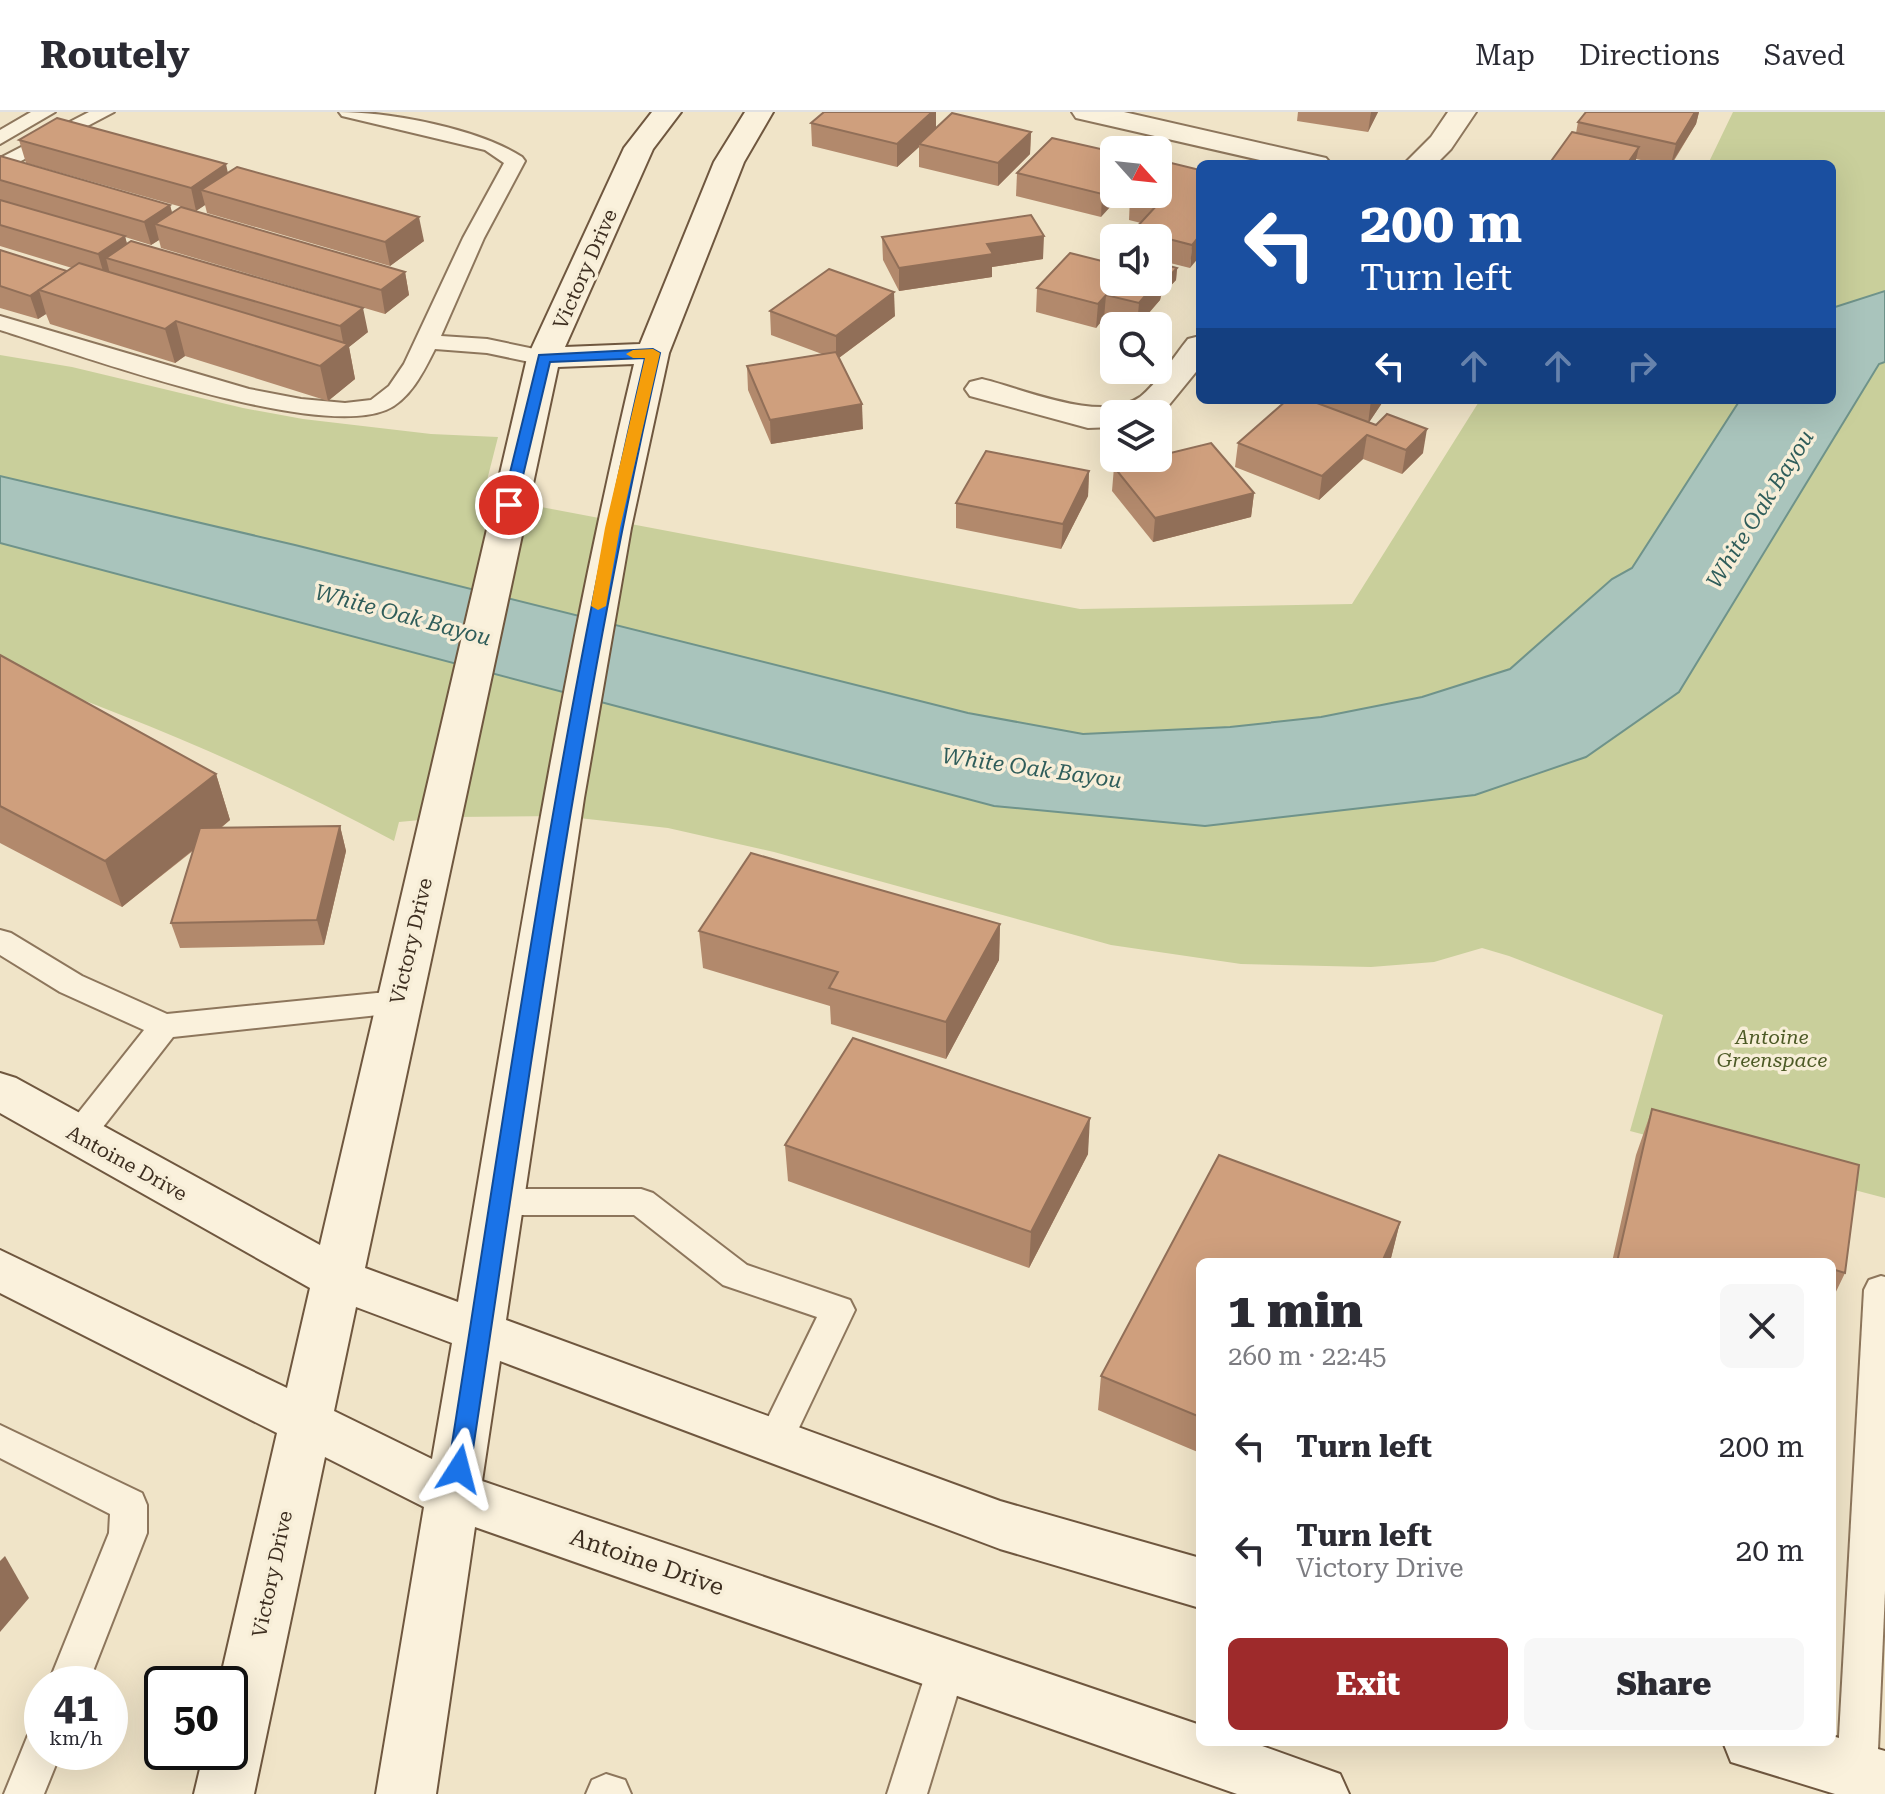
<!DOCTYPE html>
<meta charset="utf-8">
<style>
body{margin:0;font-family:"Roboto Serif",serif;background:#f7f7f7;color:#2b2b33;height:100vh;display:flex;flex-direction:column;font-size:30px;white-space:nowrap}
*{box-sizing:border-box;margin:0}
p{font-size:26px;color:#7c7c81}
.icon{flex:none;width:44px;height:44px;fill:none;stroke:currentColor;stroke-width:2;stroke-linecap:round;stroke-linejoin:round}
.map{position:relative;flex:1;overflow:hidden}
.side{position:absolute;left:1196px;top:1146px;width:640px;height:488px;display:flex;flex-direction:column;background:#fff;border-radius:12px;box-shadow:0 8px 32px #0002}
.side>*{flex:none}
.banner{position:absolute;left:1196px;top:48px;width:640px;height:244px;border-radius:12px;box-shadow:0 8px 32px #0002;background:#1a4fa0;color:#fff;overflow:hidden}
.needle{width:52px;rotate:117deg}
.buttons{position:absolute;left:1100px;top:24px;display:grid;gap:16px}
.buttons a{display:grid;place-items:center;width:72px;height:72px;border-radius:12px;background:#fff;box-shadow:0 8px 32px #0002;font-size:40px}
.speed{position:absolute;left:24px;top:1554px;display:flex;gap:16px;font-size:40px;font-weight:700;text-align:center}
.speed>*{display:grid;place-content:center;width:104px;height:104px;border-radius:50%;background:#fff;box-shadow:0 8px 32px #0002;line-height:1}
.speed small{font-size:20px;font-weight:400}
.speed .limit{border:4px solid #111;border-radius:12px;background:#fff;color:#111}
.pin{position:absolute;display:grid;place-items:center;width:68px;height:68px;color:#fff;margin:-34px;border:4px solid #fff;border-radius:50%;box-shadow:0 2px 8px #0007}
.me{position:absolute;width:88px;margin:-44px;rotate:9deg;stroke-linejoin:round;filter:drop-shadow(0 0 6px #0008)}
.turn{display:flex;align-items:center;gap:28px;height:168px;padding:0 32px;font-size:36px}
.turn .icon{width:104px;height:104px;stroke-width:2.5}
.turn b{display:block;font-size:56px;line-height:68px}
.lanes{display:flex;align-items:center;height:76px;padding:0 32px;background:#0003;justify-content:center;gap:40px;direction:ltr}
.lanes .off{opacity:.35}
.round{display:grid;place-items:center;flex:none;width:84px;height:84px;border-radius:12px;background:#f7f7f7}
.headline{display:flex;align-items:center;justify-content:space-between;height:136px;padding:0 32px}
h1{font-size:48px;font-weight:800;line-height:60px}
.button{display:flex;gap:16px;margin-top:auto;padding:16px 32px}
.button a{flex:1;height:92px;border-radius:12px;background:#9e2a2b;color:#fff;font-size:32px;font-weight:800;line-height:92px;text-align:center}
.button a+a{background:#f7f7f7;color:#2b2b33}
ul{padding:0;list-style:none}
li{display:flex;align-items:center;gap:24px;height:104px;padding:0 32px}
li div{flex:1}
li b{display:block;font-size:30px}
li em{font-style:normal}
header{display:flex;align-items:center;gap:48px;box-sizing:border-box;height:112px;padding:0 40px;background:#fff;border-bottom:2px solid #e1e1e2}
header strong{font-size:38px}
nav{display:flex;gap:44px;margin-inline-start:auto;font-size:28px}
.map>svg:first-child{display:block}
.green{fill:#c9cf9b}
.water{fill:#a9c4bc;stroke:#6f938a;stroke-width:2}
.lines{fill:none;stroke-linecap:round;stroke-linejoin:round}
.service-casing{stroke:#8d765c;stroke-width:4}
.minor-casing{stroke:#8d765c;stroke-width:4}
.secondary-casing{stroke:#6f573f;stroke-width:4}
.service{fill:#faf1dc;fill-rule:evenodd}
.minor{fill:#faf1dc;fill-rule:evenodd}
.secondary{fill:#faf1dc;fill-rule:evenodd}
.wall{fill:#b2896c}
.shaded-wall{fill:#916f58}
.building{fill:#cf9f7d;stroke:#916f58;stroke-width:2}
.route{fill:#1a73e8;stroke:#114b97;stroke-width:2}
.slow{fill:#f59e0b}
.labels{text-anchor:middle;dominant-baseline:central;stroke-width:7;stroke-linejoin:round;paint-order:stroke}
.street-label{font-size:20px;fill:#3d2e20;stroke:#f7eed8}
.park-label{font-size:20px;font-style:italic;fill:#4d5a26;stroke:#f7eed8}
.water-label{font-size:22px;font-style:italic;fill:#2f5d5a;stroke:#f7eed8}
.near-street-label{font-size:24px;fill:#3d2e20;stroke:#f7eed8}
</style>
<header>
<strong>Routely</strong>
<nav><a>Map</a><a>Directions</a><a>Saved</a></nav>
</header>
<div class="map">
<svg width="1885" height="1682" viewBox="0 0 1885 1682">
<rect width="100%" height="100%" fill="#f0e4c8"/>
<!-- green -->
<path class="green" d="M1733 0H1885V1086L1630 1019 1663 903 1509 844 1482 836 1434 850 1371 855 1241 852 1111 833 774 740 668 716 561 704 452 705 399 710 394 729C267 661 136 605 0 558V243L72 255 243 296 303 307 431 322 498 325 483 384 1080 497 1352 492 1480 288H1832V52H1708Z"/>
<!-- water -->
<path class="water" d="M1885 179V250L1879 252 1679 580 1586 645 1475 683 1205 714 994 694 0 431V364L295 433 968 601 1083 622 1230 615 1321 605 1422 585 1510 557 1612 467 1632 456 1740 288H1832V196Z"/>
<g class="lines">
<defs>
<g id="service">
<path d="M31 0H55L0 32V18Z"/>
<path d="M89 0H114L0 60V46Z"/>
<path d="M339 0C391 0 479 17 522 45L525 49 484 126 441 224 487 227 544 239 552 241 555 246 552 251 544 253 487 241 435 237C424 259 410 288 386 298 313 328 80 243 0 218V204L249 277 301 287 345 291 371 288 389 274 404 252 463 126 504 51 485 38 342 4Z"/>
<path d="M0 818 11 821 82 864 167 902 397 879 408 882 412 890 408 898 397 901 173 925 89 1033 78 1037 67 1033 62 1024 67 1015 144 918 60 880 0 843Z"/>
<path d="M501 1077H641L653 1081 747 1153 850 1188 855 1198 787 1341 774 1346 761 1341 756 1330 817 1205 723 1173 634 1103H501L489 1099 484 1090 489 1081Z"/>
<path d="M1881 1164 1885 1165V1479L1877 1660 1871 1674 1857 1679 1843 1674 1837 1660 1864 1178 1869 1168Z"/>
<path d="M0 1313 142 1381 147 1393V1421L88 1572H48L109 1421 110 1402 0 1346Z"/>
<path d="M947 1536 961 1541 966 1554 927 1682H887L928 1554 933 1541Z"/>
<path d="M42 1618V1640H61L44 1682H4L28 1623Z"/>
<path d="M606 1662 625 1668 631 1682H586L592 1668Z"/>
</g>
<g id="minor">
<path d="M1072 0H1124L1326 46 1331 52H1277L1076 6Z"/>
<path d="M1448 0H1476L1451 37 1436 52H1404L1431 25Z"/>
<path d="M1200 224V255L1164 299 1158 302H1114V315L1088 316 970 284 965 277 970 270 982 267C1024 277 1102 312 1140 285 1156 273 1175 243 1188 227Z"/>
</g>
<g id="secondary">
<path d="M652 0H681L653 37 565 235 640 232 714 50 745 0H773L744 50 669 241 631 416 584 686 506 1208 1000 1389 1200 1446V1496L1000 1437 500 1249 482 1369 1200 1613V1630H1251L1340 1662 1349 1682H1237L475 1415 436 1682H376L424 1395 325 1345 254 1682H194L204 1640H230V1572H219L277 1321 0 1181V1138L287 1276 310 1176 0 1001V961L16 966 320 1133 527 246 624 36ZM634 252C560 562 511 876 458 1190L365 1156 558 255ZM356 1195 452 1231 432 1347 334 1299Z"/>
<path d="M1832 1624 1885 1639V1682H1835L1731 1650 1723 1630H1832Z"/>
</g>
</defs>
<!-- service casing -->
<use href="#service" class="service-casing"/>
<!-- minor casing -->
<use href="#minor" class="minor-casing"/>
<!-- secondary casing -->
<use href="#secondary" class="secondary-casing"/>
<!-- service -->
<use href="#service" class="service"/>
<!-- minor -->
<use href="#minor" class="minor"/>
<!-- secondary -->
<use href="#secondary" class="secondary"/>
</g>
<!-- wall -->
<g class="wall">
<path d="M936 0V16L1031 20 1030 42 998 74 919 55V35L897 55 812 34 811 11Z"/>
<path d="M1298 0H1378L1368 20 1297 9Z"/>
<path d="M1586 0H1699L1696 12 1672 52H1660L1636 47 1635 52H1549L1576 21 1578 10Z"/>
<path d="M19 28 228 61 424 129 390 154 207 101 205 93 196 99 26 51Z"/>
<path d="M1114 40 1101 105 1016 84 1017 61Z"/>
<path d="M0 44 170 93 172 101 405 160 409 183 385 202 161 136 159 128 151 133 125 125 127 132 368 220 349 235 355 267 328 289 185 244 175 251 50 212 46 202 38 207 0 196V138L67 159 72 156 0 134Z"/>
<path d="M1200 58 1190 156 1158 148V126H1134V118L1141 111 1129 108 1130 85Z"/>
<path d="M882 125 1043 147 992 155V165L899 179 883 148Z"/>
<path d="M1177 156 1176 168 1161 184 1160 188 1138 214H1133L1104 206 1096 216 1036 200 1037 176 1114 170Z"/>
<path d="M770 199 895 204 839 246 863 317 771 332 748 278 747 254 822 242 771 223Z"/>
<path d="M1287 288H1384L1369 310 1423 341 1402 362 1363 347 1319 388 1235 355 1238 331Z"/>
<path d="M1114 355 1254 381 1251 405 1153 430 1112 379Z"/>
<path d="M1089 359 1088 384 1061 437 956 416V391Z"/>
<path d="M0 543 216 662 230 708 221 716 340 714 346 739 324 833 180 836 171 811 194 738 122 795 0 731Z"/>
<path d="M1000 812 999 848 946 947 831 912 830 894 703 856 699 819Z"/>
<path d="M1652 997 1845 1161 1832 1188V1150H1612L1636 1043Z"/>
<path d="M785 1033 1088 1042 1029 1156 788 1069Z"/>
<path d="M1219 1043 1400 1110 1390 1150H1200V1341L1098 1298 1101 1264Z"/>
</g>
<!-- shaded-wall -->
<g class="shaded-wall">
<path d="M932 0H936V19L919 32V35L897 55V32Z"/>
<path d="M1371 0H1378L1368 20Z"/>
<path d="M1695 0H1699L1696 12 1671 52 1676 32Z"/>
<path d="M1031 20 1030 42 998 74V51Z"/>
<path d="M1639 35 1635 52H1627Z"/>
<path d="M226 52 231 75 201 78 205 93 196 99 191 76Z"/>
<path d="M1114 69V82H1122L1101 105 1102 82Z"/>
<path d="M170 93 176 116 155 112 159 128 151 133 144 110Z"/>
<path d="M419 105 424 129 390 154 385 130Z"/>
<path d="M1200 123V144L1190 156 1192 133Z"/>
<path d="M125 124 131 148 106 146 110 162 105 166 98 142Z"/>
<path d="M1044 124 1043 147 992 155V165L899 179V156L987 132Z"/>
<path d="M1177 156 1176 168 1161 184 1160 188 1137 214 1139 191 1162 164Z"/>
<path d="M405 160 409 183 385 202 381 178Z"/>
<path d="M39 178 46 202 38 207 30 184Z"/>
<path d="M894 180 895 204 836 248V224Z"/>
<path d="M1106 183 1104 206 1096 216 1098 192Z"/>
<path d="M363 196 368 220 349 235 355 267 328 289 320 254 344 235 340 214Z"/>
<path d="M176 209 185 244 175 251 165 217Z"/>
<path d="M1371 288H1384L1368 312Z"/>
<path d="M862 292 863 317 771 332 770 308Z"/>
<path d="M1427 317 1423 341 1402 362 1406 338Z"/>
<path d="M1367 323 1363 347 1319 388 1322 364Z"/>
<path d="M1089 359 1088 384 1061 437 1063 412Z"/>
<path d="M1254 381 1251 405 1153 430 1155 406Z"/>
<path d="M216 662 230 708 122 795 105 749Z"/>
<path d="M340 714 346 739 324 833 317 808Z"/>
<path d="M1000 812 999 848 946 947V910Z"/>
<path d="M1090 1006 1088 1042 1029 1156 1031 1120Z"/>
<path d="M1400 1110 1390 1150H1382Z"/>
<path d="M5 1444 29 1486 0 1520V1449Z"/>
</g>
<!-- building -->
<g class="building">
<path d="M824 0H932L897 32 811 11Z"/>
<path d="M1586 0H1695L1676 32 1578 10Z"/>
<path d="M952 1 1031 20 998 51 919 32Z"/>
<path d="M57 6 226 52 191 76 19 28Z"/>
<path d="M1572 20 1639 35 1627 52H1549Z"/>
<path d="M1052 26 1114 40V69L1102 82 1017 61Z"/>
<path d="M0 44 170 93 144 110 0 68Z"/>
<path d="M1163 49 1200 58V123L1192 133 1134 118 1158 92 1130 85 1133 82H1158V55Z"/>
<path d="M237 55 419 105 385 130 201 78Z"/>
<path d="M0 88 125 124 98 142 0 113Z"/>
<path d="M181 95 405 160 381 178 155 112Z"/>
<path d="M1031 103 1044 124 987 132 993 142 899 156 882 125Z"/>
<path d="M131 129 363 196 340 214 106 146Z"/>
<path d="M0 138 67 159 30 184 0 174Z"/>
<path d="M1070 141 1114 152V170H1157L1139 191 1106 183 1098 192 1037 176Z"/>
<path d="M79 151 348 232 320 254 176 209 165 217 39 178Z"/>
<path d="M1158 151 1177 156 1162 172V164L1158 163Z"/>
<path d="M829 157 894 180 836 224 770 199Z"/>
<path d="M836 240 862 292 770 308 747 254Z"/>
<path d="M1287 288H1309L1376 313 1387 302 1427 317 1406 338 1367 323 1322 364 1238 331Z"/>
<path d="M1211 331 1254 381 1155 406 1114 355 1150 346H1158V344Z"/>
<path d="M986 339 1089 359 1063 412 956 391Z"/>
<path d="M0 543 216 662 105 749 0 694Z"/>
<path d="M340 714 317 808 171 811 200 716Z"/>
<path d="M751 741 1000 812 946 910 829 876 838 860 699 819Z"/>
<path d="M853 926 1090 1006 1031 1120 785 1033Z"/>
<path d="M1652 997 1859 1053 1845 1161 1832 1157V1150H1617Z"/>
<path d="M1219 1043 1400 1110 1382 1150H1200V1305L1101 1264Z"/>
</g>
<!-- route -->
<path class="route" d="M653 237 660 241C576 610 527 983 470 1357L467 1364 459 1366 451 1364 448 1357C507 985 559 612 645 246L550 250 516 393 509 398 502 393 539 243Z"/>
<!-- slow -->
<path class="slow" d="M653 237 660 241 620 416 606 494 598 498 591 494 605 416 645 246H633L626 242 633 238Z"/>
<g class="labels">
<!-- street labels -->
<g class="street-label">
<text transform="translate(585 157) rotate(-66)">Victory Drive</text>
<text transform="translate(411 829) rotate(-77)">Victory Drive</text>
<text transform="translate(127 1051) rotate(29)">Antoine Drive</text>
<text transform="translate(272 1462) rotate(-78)">Victory Drive</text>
</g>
<!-- park labels -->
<g class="park-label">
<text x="1772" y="925">Antoine<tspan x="1772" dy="23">Greenspace</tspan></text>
</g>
<!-- water labels -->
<g class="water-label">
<text transform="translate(1760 397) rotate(-58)">White Oak Bayou</text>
<text transform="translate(403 503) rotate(15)">White Oak Bayou</text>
<text transform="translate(1032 656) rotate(8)">White Oak Bayou</text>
</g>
<!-- near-street labels -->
<g class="near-street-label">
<text transform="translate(647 1450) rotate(19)">Antoine Drive</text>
</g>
</g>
</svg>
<div class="buttons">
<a><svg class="needle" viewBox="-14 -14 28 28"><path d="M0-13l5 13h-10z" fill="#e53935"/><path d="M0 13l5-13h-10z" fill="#7c7c81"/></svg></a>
<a><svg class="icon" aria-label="sound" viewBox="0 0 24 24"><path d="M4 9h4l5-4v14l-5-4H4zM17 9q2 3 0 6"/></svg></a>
<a><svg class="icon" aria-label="search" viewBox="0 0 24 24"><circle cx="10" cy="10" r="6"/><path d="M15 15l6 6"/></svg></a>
<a><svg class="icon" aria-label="layers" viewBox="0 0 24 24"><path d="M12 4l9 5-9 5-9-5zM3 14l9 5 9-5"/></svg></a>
</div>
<div class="speed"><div>41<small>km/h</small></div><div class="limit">50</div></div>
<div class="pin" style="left:509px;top:393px;background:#d93025"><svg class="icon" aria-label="arrive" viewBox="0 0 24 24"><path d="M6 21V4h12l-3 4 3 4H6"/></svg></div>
<svg class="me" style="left:459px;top:1357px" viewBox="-20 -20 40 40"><path d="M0-17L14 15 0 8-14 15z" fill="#1a73e8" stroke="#fff" stroke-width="4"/></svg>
<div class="banner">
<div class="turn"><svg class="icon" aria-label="left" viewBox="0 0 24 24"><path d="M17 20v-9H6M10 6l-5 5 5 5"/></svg><div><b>200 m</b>Turn left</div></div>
<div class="lanes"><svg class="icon" aria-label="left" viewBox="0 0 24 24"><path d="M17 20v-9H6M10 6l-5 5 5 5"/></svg><svg class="icon off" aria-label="ahead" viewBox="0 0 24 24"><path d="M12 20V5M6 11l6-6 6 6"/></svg><svg class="icon off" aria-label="ahead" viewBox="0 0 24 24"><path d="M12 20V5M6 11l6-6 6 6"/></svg><svg class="icon off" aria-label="right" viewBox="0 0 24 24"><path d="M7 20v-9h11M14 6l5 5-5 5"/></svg></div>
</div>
<section class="side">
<div class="headline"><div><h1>1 min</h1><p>260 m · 22:45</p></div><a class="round"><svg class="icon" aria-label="close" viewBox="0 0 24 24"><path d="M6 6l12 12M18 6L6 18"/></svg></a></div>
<ul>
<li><svg class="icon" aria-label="left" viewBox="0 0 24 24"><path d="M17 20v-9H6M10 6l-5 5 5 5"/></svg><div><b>Turn left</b></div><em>200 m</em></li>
<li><svg class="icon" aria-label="left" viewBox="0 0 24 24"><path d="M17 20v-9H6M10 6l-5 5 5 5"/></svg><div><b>Turn left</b><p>Victory Drive</p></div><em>20 m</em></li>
</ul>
<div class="button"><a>Exit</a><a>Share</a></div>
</section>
</div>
